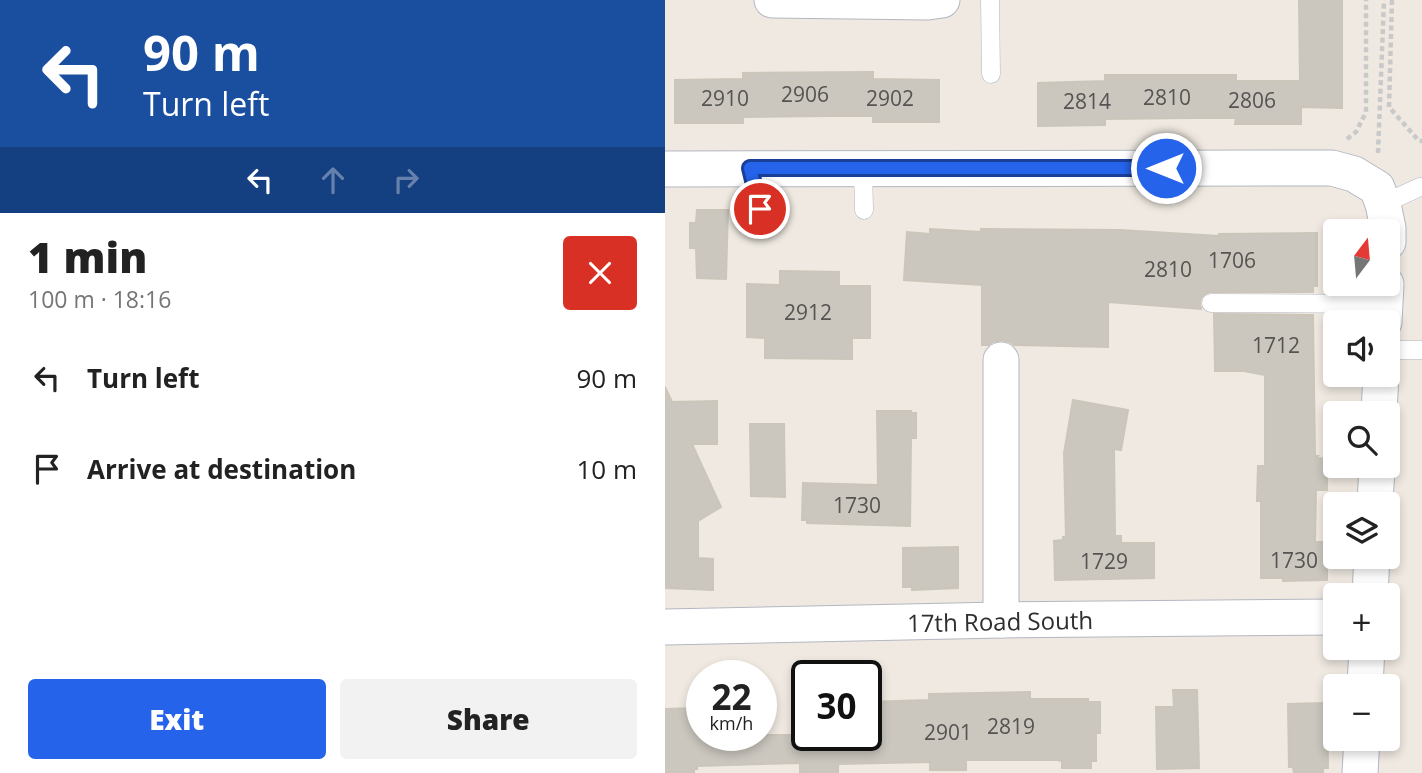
<!DOCTYPE html>
<meta charset="utf-8">
<style>
body{margin:0;font-family:"Open Sans",sans-serif;background:#f2f2f2;color:#222;height:100vh;display:flex;flex-direction:column;font-size:26px;white-space:nowrap}
*{box-sizing:border-box;margin:0}
p{font-size:23px;color:#767676}
.icon{flex:none;width:38px;height:38px;fill:none;stroke:currentColor;stroke-width:2;stroke-linecap:round;stroke-linejoin:round}
.map{position:relative;flex:1;overflow:hidden}
.side{display:flex;flex-direction:column;background:#fff;width:665px}
.side>*{flex:none}
.guide{background:#1a4fa0;color:#fff;overflow:hidden}
.needle{width:46px;rotate:16deg}
.tools{position:absolute;left:658px;top:219px;display:grid;gap:14px}
.tools a{display:grid;place-items:center;width:77px;height:77px;border-radius:7px;background:#fff;box-shadow:0 4px 10px #0003;font-size:35px}
.speed{position:absolute;left:21px;top:660px;display:flex;gap:14px;font-size:35px;font-weight:700;text-align:center}
.speed>*{display:grid;place-content:center;width:91px;height:91px;border-radius:50%;background:#fff;box-shadow:0 4px 10px #0003;line-height:1}
.speed small{font-size:18px;font-weight:400}
.speed .limit{border:4px solid #111;border-radius:10px;background:#fff;color:#111}
.pin{position:absolute;display:grid;place-items:center;width:60px;height:60px;color:#fff;margin:-30px;border:4px solid #fff;border-radius:50%;box-shadow:0 2px 7px #0007}
.me{position:absolute;width:77px;margin:-38px;rotate:270deg;stroke-linejoin:round;filter:drop-shadow(0 0 5px #0008)}
.turn{display:flex;align-items:center;gap:24px;height:147px;padding:0 28px;font-size:32px}
.turn .icon{width:91px;height:91px;stroke-width:2.5}
.turn b{display:block;font-size:49px;line-height:60px}
.lanes{display:flex;align-items:center;height:66px;padding:0 28px;background:#0003;justify-content:center;gap:35px;direction:ltr}
.lanes .off{opacity:.35}
.round{display:grid;place-items:center;flex:none;width:74px;height:74px;border-radius:7px;background:#f2f2f2}
.overview{display:flex;align-items:center;justify-content:space-between;height:119px;padding:0 28px}
h1{font-size:42px;font-weight:800;line-height:52px}
.cta{display:flex;gap:14px;margin-top:auto;padding:14px 28px}
.cta a{flex:1;height:80px;border-radius:7px;background:#2563eb;color:#fff;font-size:28px;font-weight:800;line-height:80px;text-align:center}
.cta a+a{background:#f2f2f2;color:#222}
ul{padding:0;list-style:none}
li{display:flex;align-items:center;gap:21px;height:91px;padding:0 28px}
li div{flex:1}
li b{display:block;font-size:26px}
li em{font-style:normal}
main{display:flex;flex:1;min-height:0}
.map>svg:first-child{display:block}
.building{fill:#cbc7bf;stroke:#cbc5ba;stroke-width:2}
.lines{fill:none;stroke-linecap:round;stroke-linejoin:round}
.service-casing{stroke:#b4b7c1;stroke-width:19}
.minor-casing{stroke:#b4b7c1;stroke-width:37}
.path{stroke:#c9c9c9;stroke-width:4.5;stroke-dasharray:5 3.5;stroke-linecap:butt}
.service{stroke:#fff;stroke-width:18}
.minor{stroke:#fff;stroke-width:35}
.route-casing{stroke:#184099;stroke-width:18}
.route{stroke:#2563eb;stroke-width:12}
.labels{text-anchor:middle;dominant-baseline:central;stroke-width:6;stroke-linejoin:round;paint-order:stroke}
.number-label{font-size:21px;fill:#555452}
.street-label{font-size:24px;fill:#2e2e2e;stroke:#fff}
</style>
<main>
<section class="side">
<div class="guide">
<div class="turn"><svg class="icon" aria-label="left" viewBox="0 0 24 24"><path d="M17 20v-9H6M10 6l-5 5 5 5"/></svg><div><b>90 m</b>Turn left</div></div>
<div class="lanes"><svg class="icon" aria-label="left" viewBox="0 0 24 24"><path d="M17 20v-9H6M10 6l-5 5 5 5"/></svg><svg class="icon off" aria-label="ahead" viewBox="0 0 24 24"><path d="M12 20V5M6 11l6-6 6 6"/></svg><svg class="icon off" aria-label="right" viewBox="0 0 24 24"><path d="M7 20v-9h11M14 6l5 5-5 5"/></svg></div>
</div>
<div class="overview"><div><h1>1 min</h1><p>100 m · 18:16</p></div><a class="round" style="background:#d93025;color:#fff"><svg class="icon" aria-label="close" viewBox="0 0 24 24"><path d="M6 6l12 12M18 6L6 18"/></svg></a></div>
<ul>
<li><svg class="icon" aria-label="left" viewBox="0 0 24 24"><path d="M17 20v-9H6M10 6l-5 5 5 5"/></svg><div><b>Turn left</b></div><em>90 m</em></li>
<li><svg class="icon" aria-label="arrive" viewBox="0 0 24 24"><path d="M6 21V4h12l-3 4 3 4H6"/></svg><div><b>Arrive at destination</b></div><em>10 m</em></li>
</ul>
<div class="cta"><a>Exit</a><a>Share</a></div>
</section>
<div class="map">
<svg width="757" height="773" viewBox="0 0 757 773">
<rect width="100%" height="100%" fill="#efe9e1"/>
<!-- building -->
<g class="building">
<path d="M634 0H677V108L636 107V124H570L571 118H525L440 119V125L373 126V83L440 81V75H571V81H635Z"/>
<path d="M208 72V79L274 80V122H208V116H163L78 117V123H10V80L78 79V73Z"/>
<path d="M32 210H63L61 279 32 278 31 248H25V223H31Z"/>
<path d="M265 229 316 232V229L455 230 554 236V234L652 233V286H648V292H545L540 294 536 298 535 304 536 309 443 302V347L349 345 345 342 337 340 327 342 324 345H317V285L239 280 242 232 265 234Z"/>
<path d="M115 271 174 272V286H205V338H187V359L100 358V338L82 337V284L115 285Z"/>
<path d="M549 314 648 315 650 456H653L652 458 662 459V490H651L650 542H662V580L618 581V578H596V501H592L593 466H600V375L579 371H550Z"/>
<path d="M0 387 7 402 52 401V444H27L56 507 33 521V558L48 559V590L0 588Z"/>
<path d="M408 400 463 410 456 450 449 449 450 536H456V543H489V578L390 580 389 541 398 540V537H401L399 453Z"/>
<path d="M212 411H246V413H251V438H246L245 526 142 523V520H137L138 483 213 485Z"/>
<path d="M85 424H119L120 497 86 496Z"/>
<path d="M293 547V588L247 590V587H238V548Z"/>
<path d="M508 690H532L534 768 492 769 491 707H509Z"/>
<path d="M365 692V699H423V702H435V733H431V761H426V768H397V761L392 760H301V770H265V762L173 764V773H135V763L32 766V769H29V773H0V709L31 708V735H201V702L264 700V694Z"/>
<path d="M662 703 663 768H658V773H629L628 767H624L623 704Z"/>
</g>
<g class="lines">
<defs>
<g id="service">
<path d="M325 0 326 74"/>
<path d="M85 168 95 209"/>
<path d="M198 168 199 210"/>
<path d="M718 204 755 187"/>
<path d="M546 303 720 304"/>
<path d="M723 350H757"/>
</g>
<g id="minor">
<path d="M107 0 263 2 277 0"/>
<path d="M0 169 667 168 689 174 712 188 718 204 723 228V242"/>
<path d="M719 322 721 284"/>
<path d="M714 413 716 374"/>
<path d="M710 504 712 466"/>
<path d="M705 595 707 556"/>
<path d="M336 620V360"/>
<path d="M0 627 336 620 670 617"/>
<path d="M700 686 702 648"/>
<path d="M695 773 697 738"/>
</g>
</defs>
<!-- service casing -->
<use href="#service" class="service-casing"/>
<!-- minor casing -->
<use href="#minor" class="minor-casing"/>
<!-- path -->
<g class="path">
<path d="M727 0 724 107 754 141H757"/>
<path d="M682 139 691 132 701 112V0"/>
<path d="M713 153 719 0"/>
</g>
<!-- service -->
<use href="#service" class="service"/>
<!-- minor -->
<use href="#minor" class="minor"/>
</g>
<g class="lines">
<defs>
<path id="route" d="M95 209 85 168H501"/>
</defs>
<!-- route casing -->
<use href="#route" class="route-casing"/>
<!-- route -->
<use href="#route" class="route"/>
</g>
<g class="labels">
<!-- number labels -->
<g class="number-label">
<text x="140" y="94">2906</text>
<text x="502" y="97">2810</text>
<text x="60" y="98">2910</text>
<text x="225" y="98">2902</text>
<text x="587" y="100">2806</text>
<text x="422" y="101">2814</text>
<text x="567" y="260">1706</text>
<text x="503" y="269">2810</text>
<text x="143" y="312">2912</text>
<text x="611" y="345">1712</text>
<text x="192" y="505">1730</text>
<text x="629" y="560">1730</text>
<text x="439" y="561">1729</text>
<text x="346" y="726">2819</text>
<text x="283" y="732">2901</text>
</g>
<!-- street labels -->
<g class="street-label">
<text transform="translate(335 621) rotate(-1)">17th Road South</text>
</g>
</g>
</svg>
<div class="tools">
<a><svg class="needle" viewBox="-14 -14 28 28"><path d="M0-13l5 13h-10z" fill="#e53935"/><path d="M0 13l5-13h-10z" fill="#767676"/></svg></a>
<a><svg class="icon" aria-label="sound" viewBox="0 0 24 24"><path d="M4 9h4l5-4v14l-5-4H4zM17 9q2 3 0 6"/></svg></a>
<a><svg class="icon" aria-label="search" viewBox="0 0 24 24"><circle cx="10" cy="10" r="6"/><path d="M15 15l6 6"/></svg></a>
<a><svg class="icon" aria-label="layers" viewBox="0 0 24 24"><path d="M12 4l9 5-9 5-9-5zM3 14l9 5 9-5"/></svg></a>
<a>+</a>
<a>−</a>
</div>
<div class="speed"><div>22<small>km/h</small></div><div class="limit">30</div></div>
<div class="pin" style="left:95px;top:209px;background:#d93025"><svg class="icon" aria-label="arrive" viewBox="0 0 24 24"><path d="M6 21V4h12l-3 4 3 4H6"/></svg></div>
<svg class="me" style="left:501px;top:168px" viewBox="-20 -20 40 40"><circle r="17" fill="#2563eb" stroke="#fff" stroke-width="3"/><path d="M0-11L8 9 0 5-8 9z" fill="#fff"/></svg>
</div>
</main>
